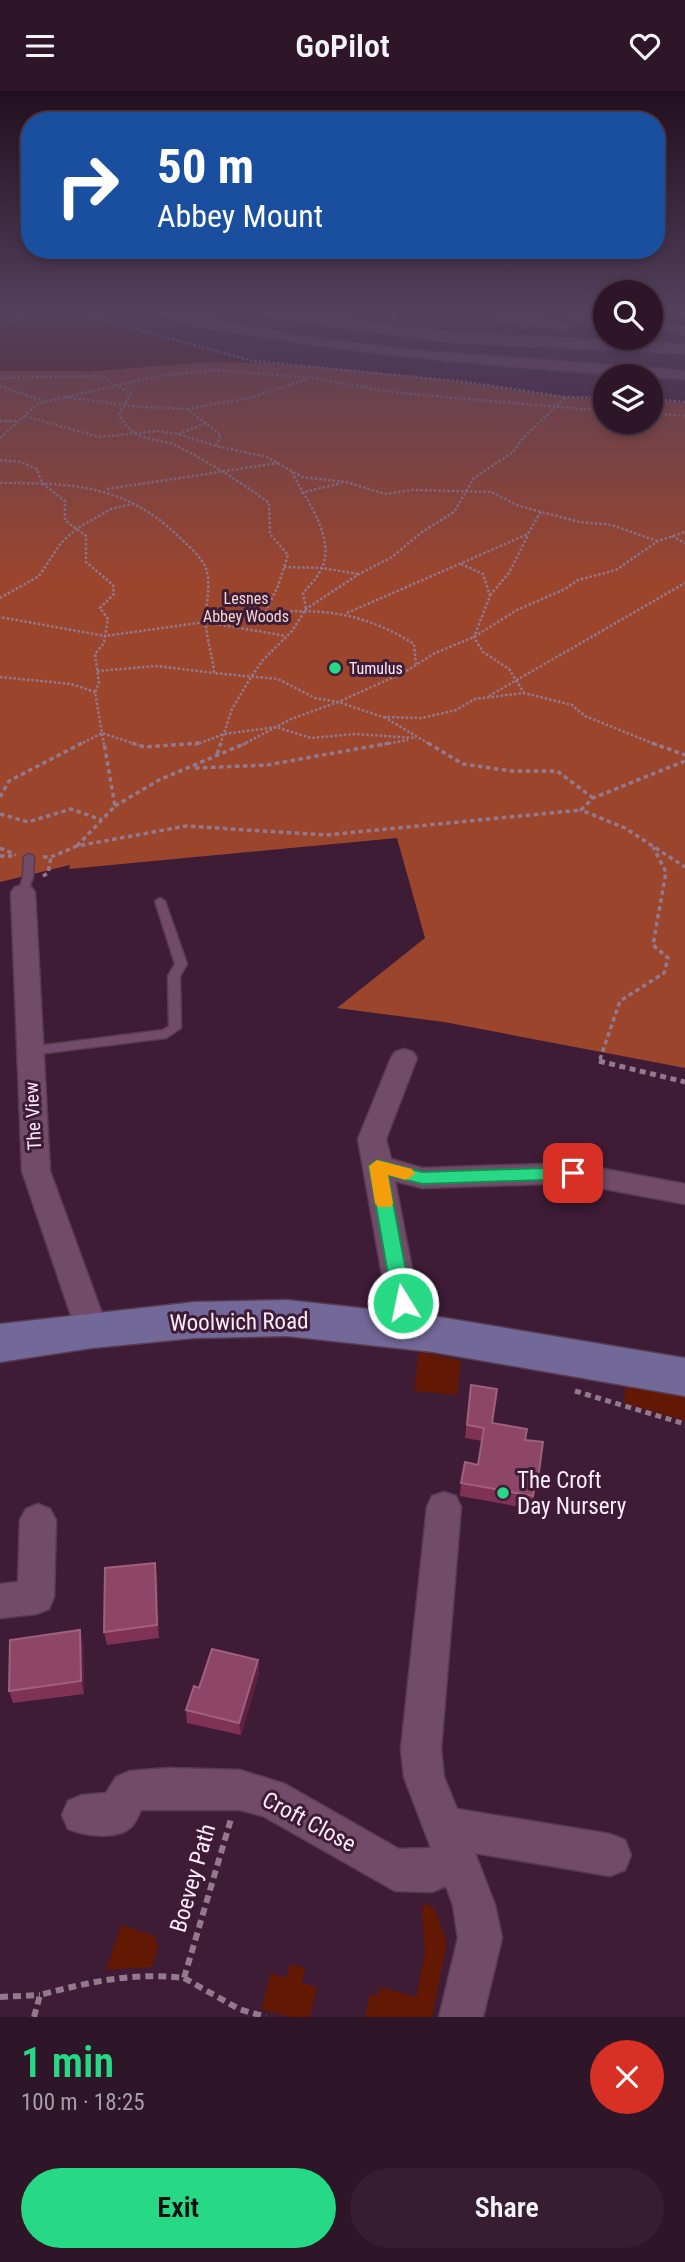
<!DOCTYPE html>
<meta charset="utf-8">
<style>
body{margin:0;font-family:"Roboto Condensed",sans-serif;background:#361e30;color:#f1f3f6;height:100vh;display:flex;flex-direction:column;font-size:26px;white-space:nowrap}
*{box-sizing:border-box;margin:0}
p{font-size:23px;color:#a79fa8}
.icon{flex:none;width:38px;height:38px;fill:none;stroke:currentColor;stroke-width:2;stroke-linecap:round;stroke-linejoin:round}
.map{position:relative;height:1926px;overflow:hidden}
.panel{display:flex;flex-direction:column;background:#2e1528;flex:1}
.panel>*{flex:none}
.hud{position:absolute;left:21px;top:21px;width:644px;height:147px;border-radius:28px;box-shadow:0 4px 10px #0003,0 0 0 2px #493445;background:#1a4fa0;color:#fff;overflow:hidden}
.tools{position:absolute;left:593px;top:189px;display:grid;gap:14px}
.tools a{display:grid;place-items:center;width:70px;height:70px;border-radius:50%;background:#2e1528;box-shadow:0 4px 10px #0003,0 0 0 2px #493445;font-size:35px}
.pin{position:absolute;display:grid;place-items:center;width:60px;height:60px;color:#fff;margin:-30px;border-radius:14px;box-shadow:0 4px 10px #0006}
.me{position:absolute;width:77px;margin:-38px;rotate:350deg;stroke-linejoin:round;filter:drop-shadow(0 0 5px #0008)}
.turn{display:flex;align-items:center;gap:24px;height:147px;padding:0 21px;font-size:32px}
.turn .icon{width:91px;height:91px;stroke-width:2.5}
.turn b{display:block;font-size:49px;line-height:60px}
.round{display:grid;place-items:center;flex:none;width:74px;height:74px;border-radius:37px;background:#361e30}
.overview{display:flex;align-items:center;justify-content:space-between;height:119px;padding:0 21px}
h1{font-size:42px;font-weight:600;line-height:52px;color:#27d885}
.cta{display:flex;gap:14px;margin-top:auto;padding:14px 21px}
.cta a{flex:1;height:80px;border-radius:42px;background:#27d885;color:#111;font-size:28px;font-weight:600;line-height:80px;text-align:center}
.cta a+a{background:#361e30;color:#f1f3f6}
header{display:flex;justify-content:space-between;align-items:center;height:91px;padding:0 21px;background:#2e1528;font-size:32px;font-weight:600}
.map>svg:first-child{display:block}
.green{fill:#621802}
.forest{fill:#9c452d}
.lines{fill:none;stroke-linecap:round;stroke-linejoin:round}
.service-casing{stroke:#573b52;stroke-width:3}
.minor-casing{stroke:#573b52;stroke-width:3}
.secondary-casing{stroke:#573b52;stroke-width:2}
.primary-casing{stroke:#573b52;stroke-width:3}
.path-far3{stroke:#94798d;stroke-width:2.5;stroke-dasharray:2.5 2;stroke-linecap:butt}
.path-far2{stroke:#94798d;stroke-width:3.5;stroke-dasharray:4.5 3.5;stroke-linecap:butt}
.path-far1{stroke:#94798d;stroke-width:5;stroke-dasharray:6 4.5;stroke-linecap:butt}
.path{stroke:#94798d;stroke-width:6;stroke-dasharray:8 5;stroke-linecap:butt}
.service{fill:#724b68;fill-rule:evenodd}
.minor{fill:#724b68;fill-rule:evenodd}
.secondary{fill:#724b68;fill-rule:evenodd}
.primary{fill:#736999;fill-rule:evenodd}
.wall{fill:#803255}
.shaded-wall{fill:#602141}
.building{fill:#8e4667;stroke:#9f607e;stroke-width:2}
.route{fill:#27d885;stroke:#198c56;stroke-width:2}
.slow{fill:#f59e0b}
.poi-dot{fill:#27d885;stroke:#3e1c36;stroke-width:2.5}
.labels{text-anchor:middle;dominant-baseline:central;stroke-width:6;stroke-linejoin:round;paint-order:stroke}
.far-park-label{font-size:16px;fill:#f1d7d0;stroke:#3e1c36}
.far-poi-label{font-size:16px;fill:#fdebf8;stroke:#3e1c36;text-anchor:start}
.street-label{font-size:19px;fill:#fdebf8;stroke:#3e1c36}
.near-street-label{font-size:23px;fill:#fdebf8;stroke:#3e1c36}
.near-poi-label{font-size:23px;fill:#fdebf8;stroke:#3e1c36;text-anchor:start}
</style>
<header><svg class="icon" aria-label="menu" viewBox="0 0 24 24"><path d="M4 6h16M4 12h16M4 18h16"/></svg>GoPilot<svg class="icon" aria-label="heart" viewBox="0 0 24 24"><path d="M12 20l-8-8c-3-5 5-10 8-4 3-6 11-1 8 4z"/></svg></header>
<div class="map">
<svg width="685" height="1926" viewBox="0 0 685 1926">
<rect width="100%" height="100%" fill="#3e1c36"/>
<!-- green -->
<g class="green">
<path d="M0 221H66L251 270 95 280H0Z"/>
<path d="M419 1260 461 1270 457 1304 414 1300Z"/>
<path d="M626 1288 685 1299V1330L624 1312Z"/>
<path d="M423 1812 434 1817 447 1851 432 1926H365L370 1903 378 1905 380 1896 416 1906 425 1862 422 1825Z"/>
<path d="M121 1834 157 1846 155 1852 159 1853 152 1876 106 1879Z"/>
<path d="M290 1873 305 1877 302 1892 317 1896 310 1926H289L261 1918 271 1882 286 1887Z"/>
</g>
<!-- forest -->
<path class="forest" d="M207 271C290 271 385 282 468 292 514 298 558 308 605 308L606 331H651V309L685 312V977L444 931 337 917 425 847 397 747 69 778 70 774 0 791V280H95Z"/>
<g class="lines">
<defs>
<g id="service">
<path d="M395 221H400L394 229H390Z"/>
<path d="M663 221H685V225L665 223Z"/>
<path d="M29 763 34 766 33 786 28 801 23 804 18 801 23 786 24 766Z"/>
<path d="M160 807 165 810 187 873 180 885 181 937 166 947 30 964 26 963 24 960 26 957 30 956 163 939 169 935 168 885 175 873 155 810Z"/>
</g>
<g id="minor">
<path d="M155 221H179L291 244 421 260 685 280V288C539 278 392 269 248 243 226 239 171 232 155 221Z"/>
<path d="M502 224 565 231 571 235 565 239 498 231V225Z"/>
<path d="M577 224 606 227V235L573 231V225Z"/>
<path d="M651 230 685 235V243L651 238Z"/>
<path d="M23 794 31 796 35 801 50 1080 108 1239 103 1248 92 1251 81 1248 76 1239 22 1080 11 801 15 796Z"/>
<path d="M404 958 413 961 417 967 386 1048 391 1068 422 1077 573 1072 685 1093V1113L573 1092 422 1097 395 1090 424 1240 419 1249 408 1252 397 1249 392 1240 358 1048 391 967 395 961Z"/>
<path d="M444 1401 456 1405 461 1416 441 1658 444 1686 457 1718 610 1743 625 1749 631 1764 625 1779 610 1785 475 1762 495 1814 502 1847 483 1926H439L458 1847 453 1814 446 1795 432 1801 395 1800 263 1725 240 1719H141C139 1724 136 1730 133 1734 120 1750 84 1745 68 1738L62 1724 68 1710 82 1704 106 1702 116 1686 130 1680 168 1677 240 1679 285 1693 399 1758 431 1757 404 1686 401 1658 427 1416 432 1405Z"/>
<path d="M38 1413 50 1418 56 1429 54 1506 49 1518 36 1523 0 1527V1493L18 1491 20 1429 26 1418Z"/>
</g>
<path id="secondary" d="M258 221H306L445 241 685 253V263L445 251 266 226Z"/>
<path id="primary" d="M287 1209 433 1225 685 1267V1305L433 1261 287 1245 195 1247 92 1257 0 1271V1233L195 1211Z"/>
</defs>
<!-- service casing -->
<use href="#service" class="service-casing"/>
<!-- minor casing -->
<use href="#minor" class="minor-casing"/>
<!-- secondary casing -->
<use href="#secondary" class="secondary-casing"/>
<!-- primary casing -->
<use href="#primary" class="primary-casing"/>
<!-- path-far3 -->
<g class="path-far3">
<path d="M72 221 253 270 466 291 565 306 606 307"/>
<path d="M0 234 42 221"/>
<path d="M0 287 100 285 131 303 119 323C135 355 157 344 179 356 210 372 241 391 269 412L270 443 288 464 278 495 265 522"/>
<path d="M0 295 44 310"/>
<path d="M65 306 140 316 187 318 221 344 216 355"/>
<path d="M651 308 685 311"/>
<path d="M187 318 249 307 308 288"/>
<path d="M651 322 685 325"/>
<path d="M25 325 99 346 158 340 178 343 216 355 267 366 302 386 346 391 385 403 412 399 491 401 519 415 580 431 612 434 657 450"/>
<path d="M0 330H16"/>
<path d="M178 343 205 333"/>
<path d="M0 347 36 314 44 311 158 285 218 279 312 287 398 302 606 320"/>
<path d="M0 369 20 371 37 378 42 392 65 410V429L86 445V471L113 494 114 503 100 517 108 528 105 545 0 526"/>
<path d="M292 381C305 408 334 443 323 475 319 485 310 494 303 502L306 518"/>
<path d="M0 392C69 392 123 393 176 443 185 452 199 463 205 475 213 494 204 515 206 534 207 550 213 566 214 582L278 588 315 607 338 611 405 581 435 562 474 546 517 519 565 498 578 489 616 479 658 450 685 441"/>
<path d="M107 398 278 372"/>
<path d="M301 402 341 392"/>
<path d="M672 445 685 452"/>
<path d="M461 473 483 483 490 505 474 546 483 561 509 578 524 602"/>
<path d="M284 476 322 477 358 483"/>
<path d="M490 504 509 482 528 444"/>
<path d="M0 507 39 485 61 452 76 438 111 418 136 412"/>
<path d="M347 522 528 443 541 420"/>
<path d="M210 530C288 518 344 509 414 553L416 573"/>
<path d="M97 580 157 575 214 582"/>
<path d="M0 586 71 593 95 601"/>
<path d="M489 605 685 492"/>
<path d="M384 626 431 654"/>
<path d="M79 654 102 642 138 654"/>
<path d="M104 654 95 601 99 592 95 563 104 552 105 545 205 531 286 545"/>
<path d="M195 654 224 643 276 636 311 647 355 643 416 647"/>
<path d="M220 654 232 618 248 591 262 570 292 540 306 518 359 483 392 466 422 441 454 421 474 387 513 361 523 347 565 307"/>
<path d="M242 654 291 628 338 611 383 626 422 627 456 619 475 608 524 602 572 614 585 625 657 654"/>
<path d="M380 654 408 649"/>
</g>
<!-- path-far2 -->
<g class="path-far2">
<path d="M132 652 144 656 200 652"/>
<path d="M428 652 463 673 511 680H557L593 707"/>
<path d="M652 652 685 664"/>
<path d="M217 663 221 652"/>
<path d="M685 670 593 707 581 719 625 737 685 776"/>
<path d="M195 677 267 674 390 652"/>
<path d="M0 706 9 690 82 652"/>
<path d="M115 715 159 689 246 652"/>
<path d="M0 723 28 731 71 718 102 729"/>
<path d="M77 755 115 715 104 652"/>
<path d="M0 757 16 764"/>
<path d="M0 765H13"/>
<path d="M43 766H51L77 755 186 735 326 744 581 719"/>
<path d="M43 785 48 782 51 766"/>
<path d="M604 972 599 971 620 910 664 882 668 867 653 854 666 781 653 756"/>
</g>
<!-- path-far1 -->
<g class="path-far1">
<path d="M599 970 685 991"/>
<path d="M575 1300 685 1333"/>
</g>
<!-- path -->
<g class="path">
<path d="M184 1887 239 1918 266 1926"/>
<path d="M0 1906 40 1904"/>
<path d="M34 1926 40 1904C89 1891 133 1881 184 1887L231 1728"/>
</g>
<!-- service -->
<use href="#service" class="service"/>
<!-- minor -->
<use href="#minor" class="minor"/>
<!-- secondary -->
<use href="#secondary" class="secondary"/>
<!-- primary -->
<use href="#primary" class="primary"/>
</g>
<!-- wall -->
<g class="wall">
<path d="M471 1294 492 1332 525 1349 543 1351 536 1400H534L532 1418 460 1405 461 1392 478 1374 482 1350 465 1347Z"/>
<path d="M155 1472 157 1486 159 1547 107 1554 104 1541Z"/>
<path d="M83 1553 84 1603 13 1612 9 1600Z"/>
<path d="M258 1569 259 1582 241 1644 187 1632 186 1619 199 1597Z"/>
</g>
<!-- shaded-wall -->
<g class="shaded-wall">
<path d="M155 1472 157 1486 159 1547 157 1534Z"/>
<path d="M80 1539 83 1553 84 1603 81 1590Z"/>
<path d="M258 1569 259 1582 241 1644 239 1632Z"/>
</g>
<!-- building -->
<g class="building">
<path d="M471 1294 497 1298 492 1332 527 1338 525 1349 543 1351 538 1388H536L533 1405 461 1392 465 1371 478 1374 484 1337 467 1334Z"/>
<path d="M155 1472 157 1534 104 1541 105 1477Z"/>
<path d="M80 1539 81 1590 9 1600 10 1549Z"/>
<path d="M212 1558 258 1569 239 1632 186 1619 194 1595 199 1597Z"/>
</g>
<!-- sky -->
<linearGradient id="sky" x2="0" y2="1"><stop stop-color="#220f1e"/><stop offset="0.45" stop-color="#52405d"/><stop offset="1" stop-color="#52405d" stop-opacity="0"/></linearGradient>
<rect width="685" height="491" fill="url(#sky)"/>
<!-- route -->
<path class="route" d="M377 1069 422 1081 573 1076 582 1082 573 1088 422 1093 388 1084 412 1212 410 1218 403 1220 396 1218 393 1212 369 1075Z"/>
<!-- slow -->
<path class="slow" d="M377 1069 412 1078 415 1083 406 1089 388 1084 393 1112 391 1116H378L375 1112 369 1075Z"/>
<!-- markers -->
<g class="poi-dot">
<circle cx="335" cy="577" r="7"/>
<circle cx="503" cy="1402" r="7"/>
</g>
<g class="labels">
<!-- far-park labels -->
<g class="far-park-label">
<text x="246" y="507">Lesnes<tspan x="246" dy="18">Abbey Woods</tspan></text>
</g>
<!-- far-poi labels -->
<g class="far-poi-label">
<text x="349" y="577">Tumulus</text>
</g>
<!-- street labels -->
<g class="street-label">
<text transform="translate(33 1025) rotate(-93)">The View</text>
</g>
<!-- near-street labels -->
<g class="near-street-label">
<text transform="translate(239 1231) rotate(-1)">Woolwich Road</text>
<text transform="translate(309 1731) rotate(28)">Croft Close</text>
<text transform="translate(193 1787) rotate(-74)">Boevey Path</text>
</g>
<!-- near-poi labels -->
<g class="near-poi-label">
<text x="517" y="1389">The Croft<tspan x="517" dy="26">Day Nursery</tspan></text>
</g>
</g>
</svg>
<div class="tools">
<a><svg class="icon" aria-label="search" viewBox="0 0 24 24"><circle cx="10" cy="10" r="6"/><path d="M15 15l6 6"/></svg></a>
<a><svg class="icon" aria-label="layers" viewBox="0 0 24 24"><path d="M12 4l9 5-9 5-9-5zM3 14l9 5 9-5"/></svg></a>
</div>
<div class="pin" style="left:573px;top:1082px;background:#d93025"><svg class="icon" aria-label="arrive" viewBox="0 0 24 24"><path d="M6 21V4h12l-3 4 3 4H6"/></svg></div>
<svg class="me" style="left:403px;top:1212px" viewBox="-20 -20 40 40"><circle r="17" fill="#27d885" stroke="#fff" stroke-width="3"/><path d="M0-11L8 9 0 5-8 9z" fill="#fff"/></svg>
<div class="hud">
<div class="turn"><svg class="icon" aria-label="right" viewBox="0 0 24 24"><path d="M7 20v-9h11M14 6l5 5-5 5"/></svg><div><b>50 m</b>Abbey Mount</div></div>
</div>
</div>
<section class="panel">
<div class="overview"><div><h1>1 min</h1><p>100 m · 18:25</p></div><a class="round" style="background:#d93025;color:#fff"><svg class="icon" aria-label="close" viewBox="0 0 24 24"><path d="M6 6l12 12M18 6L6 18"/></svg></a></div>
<div class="cta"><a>Exit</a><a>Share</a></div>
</section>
